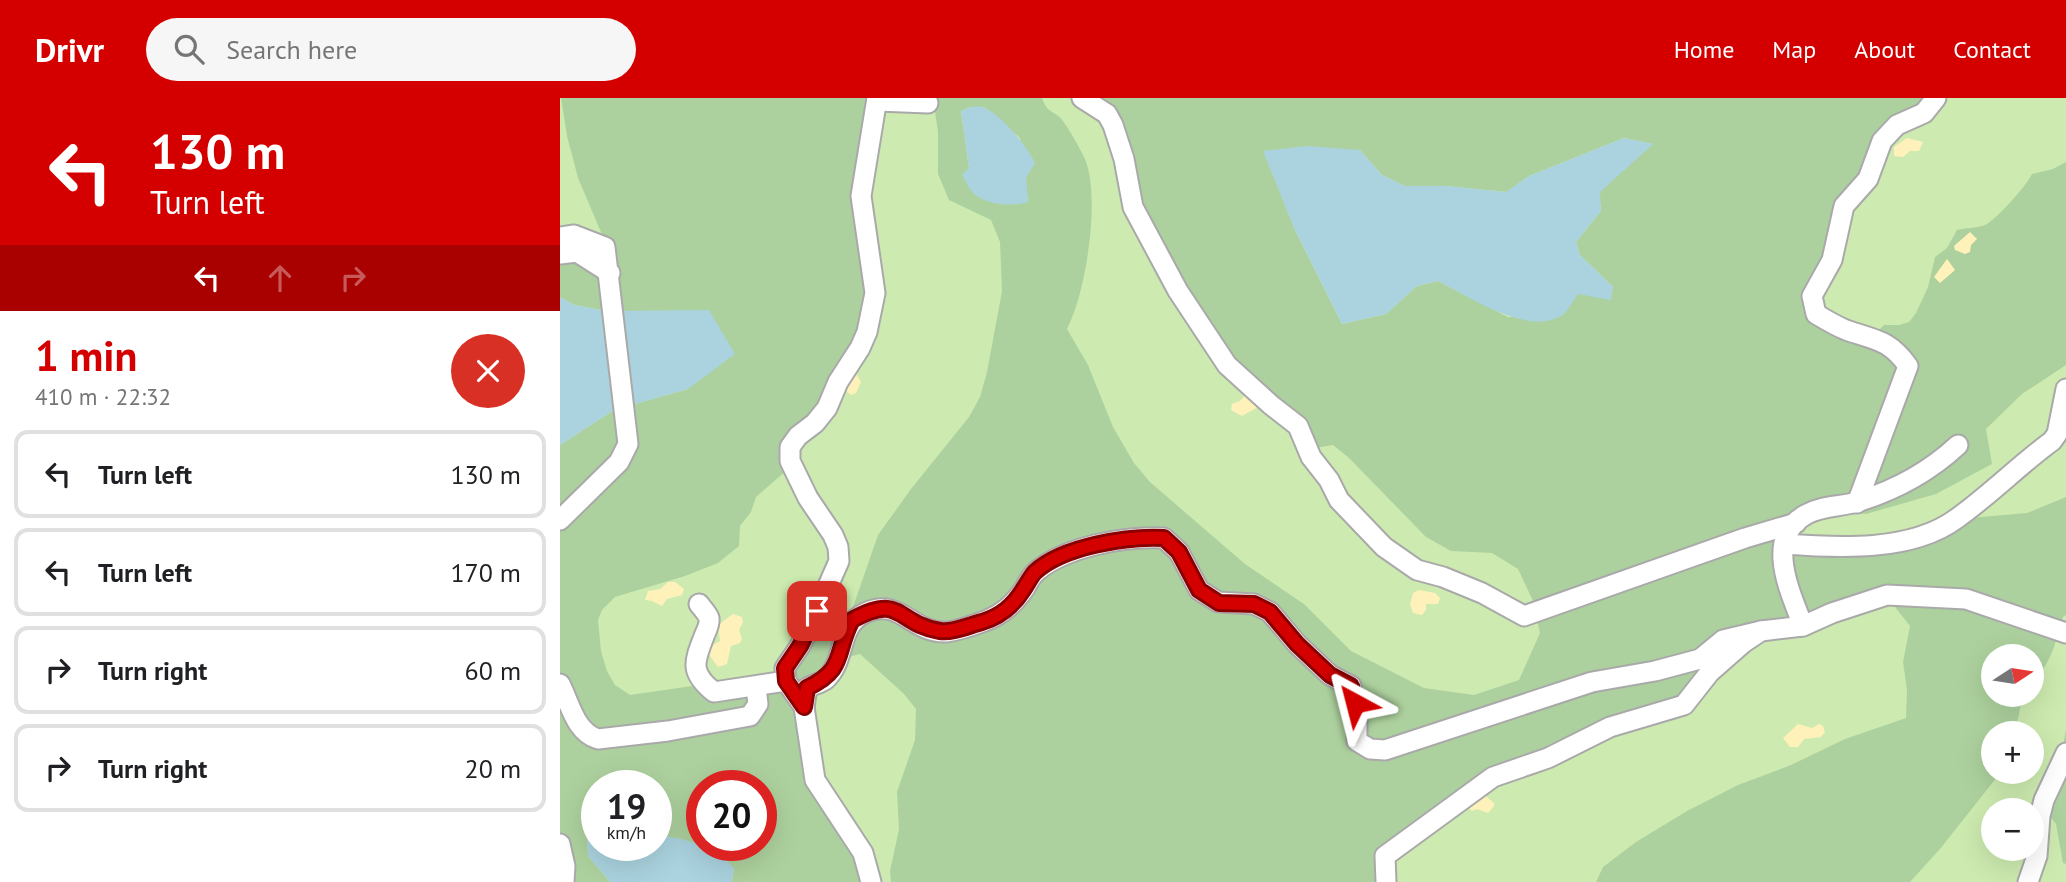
<!DOCTYPE html>
<meta charset="utf-8">
<style>
body{margin:0;font-family:"PT Sans",sans-serif;background:#f6f6f6;color:#202124;height:100vh;display:flex;flex-direction:column;font-size:26px;white-space:nowrap}
*{box-sizing:border-box;margin:0}
p{font-size:23px;color:#757577}
.icon{flex:none;width:38px;height:38px;fill:none;stroke:currentColor;stroke-width:2;stroke-linecap:round;stroke-linejoin:round}
.map{position:relative;flex:1;overflow:hidden}
.drawer{display:flex;flex-direction:column;background:#fff;width:560px}
.drawer>*{flex:none}
.hud{background:#d40000;color:#fff;overflow:hidden}
.needle{width:46px;rotate:78deg}
.tools{position:absolute;left:1421px;top:546px;display:grid;gap:14px}
.tools a{display:grid;place-items:center;width:63px;height:63px;border-radius:50%;background:#fff;box-shadow:0 7px 28px #0002;font-size:35px}
.speed{position:absolute;left:21px;top:672px;display:flex;gap:14px;font-size:35px;font-weight:700;text-align:center}
.speed>*{display:grid;place-content:center;width:91px;height:91px;border-radius:50%;background:#fff;box-shadow:0 7px 28px #0002;line-height:1}
.speed small{font-size:18px;font-weight:400}
.speed .limit{border:10px solid #d22;background:#fff;color:#111}
.pin{position:absolute;display:grid;place-items:center;width:60px;height:60px;color:#fff;margin:-30px;border-radius:14px;box-shadow:0 4px 10px #0006}
.me{position:absolute;width:77px;margin:-38px;rotate:322deg;stroke-linejoin:round;filter:drop-shadow(0 0 5px #0008)}
.turn{display:flex;align-items:center;gap:24px;height:147px;padding:0 35px;font-size:32px}
.turn .icon{width:91px;height:91px;stroke-width:2.5}
.turn b{display:block;font-size:49px;line-height:60px}
.lanes{display:flex;align-items:center;height:66px;padding:0 35px;background:#0003;justify-content:center;gap:35px;direction:ltr}
.lanes .off{opacity:.35}
.round{display:grid;place-items:center;flex:none;width:74px;height:74px;border-radius:37px;background:#f6f6f6}
.headline{display:flex;align-items:center;justify-content:space-between;height:119px;padding:0 35px}
h1{font-size:42px;font-weight:800;line-height:52px;color:#d40000}
ul{padding:0;list-style:none}
li{display:flex;align-items:center;gap:21px;height:88px;margin:0 14px 10px;padding:0 21px;border:4px solid #e0e0e0;border-radius:14px}
li div{flex:1}
li b{display:block;font-size:26px}
li em{font-style:normal}
header{display:flex;align-items:center;gap:42px;box-sizing:border-box;height:98px;padding:0 35px;background:#d40000;color:#fff}
header strong{font-size:33px}
nav{display:flex;gap:38px;margin-inline-start:auto;font-size:24px}
.search{width:490px;height:63px;background:#f6f6f6;display:flex;align-items:center;gap:18px;box-sizing:border-box;padding:0 24px;border-radius:38px;color:#757577;font-size:26px}
main{display:flex;flex:1;min-height:0}
.map>svg:first-child{display:block}
.grass{fill:#cdebb0;fill-rule:evenodd}
.forest{fill:#add19e;fill-rule:evenodd}
.sand{fill:#fff1ba}
.water{fill:#aad3df}
.lines{fill:none;stroke-linecap:round;stroke-linejoin:round}
.minor-casing{stroke:#a9a9a9;stroke-width:23}
.minor{stroke:#fff;stroke-width:19}
.route-casing{stroke:#8a0000;stroke-width:18}
.route{stroke:#d40000;stroke-width:12}
</style>
<header>
<strong>Drivr</strong>
<div class="search"><svg class="icon" aria-label="search" viewBox="0 0 24 24"><circle cx="10" cy="10" r="6"/><path d="M15 15l6 6"/></svg>Search here</div>
<nav><a>Home</a><a>Map</a><a>About</a><a>Contact</a></nav>
</header>
<main>
<section class="drawer">
<div class="hud">
<div class="turn"><svg class="icon" aria-label="left" viewBox="0 0 24 24"><path d="M17 20v-9H6M10 6l-5 5 5 5"/></svg><div><b>130 m</b>Turn left</div></div>
<div class="lanes"><svg class="icon" aria-label="left" viewBox="0 0 24 24"><path d="M17 20v-9H6M10 6l-5 5 5 5"/></svg><svg class="icon off" aria-label="ahead" viewBox="0 0 24 24"><path d="M12 20V5M6 11l6-6 6 6"/></svg><svg class="icon off" aria-label="right" viewBox="0 0 24 24"><path d="M7 20v-9h11M14 6l5 5-5 5"/></svg></div>
</div>
<div class="headline"><div><h1>1 min</h1><p>410 m · 22:32</p></div><a class="round" style="background:#d93025;color:#fff"><svg class="icon" aria-label="close" viewBox="0 0 24 24"><path d="M6 6l12 12M18 6L6 18"/></svg></a></div>
<ul>
<li><svg class="icon" aria-label="left" viewBox="0 0 24 24"><path d="M17 20v-9H6M10 6l-5 5 5 5"/></svg><div><b>Turn left</b></div><em>130 m</em></li>
<li><svg class="icon" aria-label="left" viewBox="0 0 24 24"><path d="M17 20v-9H6M10 6l-5 5 5 5"/></svg><div><b>Turn left</b></div><em>170 m</em></li>
<li><svg class="icon" aria-label="right" viewBox="0 0 24 24"><path d="M7 20v-9h11M14 6l5 5-5 5"/></svg><div><b>Turn right</b></div><em>60 m</em></li>
<li><svg class="icon" aria-label="right" viewBox="0 0 24 24"><path d="M7 20v-9h11M14 6l5 5-5 5"/></svg><div><b>Turn right</b></div><em>20 m</em></li>
</ul>
</section>
<div class="map">
<svg width="1506" height="784" viewBox="0 0 1506 784">
<rect width="100%" height="100%" fill="#f2efe9"/>
<!-- grass -->
<path class="grass" d="M0 0H1506V784H0ZM1433 558H1472V597H1433ZM1433 635H1472V674H1433ZM37 688H96V747H37ZM142 688H201V747H142ZM1433 712H1472V751H1433Z"/>
<!-- forest -->
<g class="forest">
<path d="M1 0H329L311 92V130L320 199 228 371 196 399 191 414 180 428 179 448 158 465 125 478 55 499 42 512 38 522 41 553 47 573 55 587 70 597 215 576 249 525 264 529 293 509 318 437 351 391 409 319 420 299 427 274 442 193 440 144 431 122 389 102 378 76V34L373 0H482C488 17 495 12 503 23 511 34 519 49 525 61 541 99 526 195 507 231L528 267 553 329 574 365 590 384 685 466 744 506 791 553 864 590 914 597 959 582 980 535 973 503 958 471 932 455 891 453 866 439 789 360 773 347 744 352 741 340 710 311 594 154 547 18 516 0H1387L1331 37 1288 110 1258 206 1270 220 1318 233 1324 227H1339L1349 224 1356 215 1368 189 1375 159 1387 150 1397 132C1406 130 1417 130 1425 127 1436 122 1467 87 1472 76L1493 71 1506 64V267L1462 296 1426 331 1432 366 1376 396 1306 416 1290 414 1253 421 1230 441H1322L1386 422 1467 415 1506 399V517L1503 519C1496 543 1491 567 1472 584V558H1433V597H1463L1455 635H1433V674H1441L1380 751 1350 784H1036L1043 769 1076 744 1127 713 1178 687 1231 667 1285 641 1346 620 1347 592 1343 564 1350 528 1331 504 1199 539 1141 594 1047 621 988 647 959 675 921 691 831 761 820 784H331L330 773 339 731 337 694 355 642 356 611 344 596 300 556 281 561 241 589 263 677 304 784H172L174 771C146 751 131 741 96 737V688H37V739L27 738 28 758 50 784H0V347L54 312 128 291 47 213 14 207 0 199V140L46 146 18 80 7 38ZM411 9H424L460 40 468 104 409 70 401 13ZM1064 40 1092 46 1039 94 1041 113 1016 144 1020 157 1053 189 1018 195 1003 217 948 219 878 183 857 188 826 216 782 226 735 132 704 53 800 52 822 77 845 88H886L947 94 969 78ZM142 688H201V747H142Z"/>
<path d="M1506 632V766L1503 765 1496 726 1479 705 1500 663Z"/>
</g>
<!-- sand -->
<g class="sand">
<path d="M1347 40 1363 44 1359 53H1350L1343 59 1334 58V49Z"/>
<path d="M1410 134 1417 141 1411 147 1410 154 1405 156 1395 152 1394 148Z"/>
<path d="M1387 161 1395 172 1380 185 1374 179Z"/>
<path d="M295 274 301 284 296 295 291 297 284 291Z"/>
<path d="M685 297H689L698 309 682 318 671 312 672 306 680 303Z"/>
<path d="M108 484H115L124 491 122 497 107 501 102 508 92 503 85 502 88 493 100 491Z"/>
<path d="M859 492 875 495 880 500 878 506H866V512L862 517 853 515 850 507 853 495Z"/>
<path d="M173 516 182 519 183 524 179 532 182 541 180 545 171 548 167 566 158 569 147 554 149 549 160 543 158 527Z"/>
<path d="M1238 626 1252 630 1259 626 1263 628 1265 634 1261 639 1244 641 1238 649H1230L1223 640Z"/>
<path d="M922 695 934 705V708L928 715 917 711 912 713 907 708Z"/>
</g>
<!-- water -->
<g class="water">
<path d="M411 9C415 9 419 8 422 9 439 14 468 49 475 65L466 80 468 104C452 109 428 107 414 96 409 91 405 82 402 77L409 70 401 13Z"/>
<path d="M1064 40 1093 46 1040 94 1041 113 1016 144 1020 157 1053 189 1051 202 1018 196C1013 202 1008 214 1001 218 967 238 908 198 878 183L857 188 826 216 782 226 735 132 703 53 747 48 800 52 822 77 845 88H886L946 94 969 78Z"/>
<path d="M0 199 14 207 47 213 149 212 175 256 128 291 54 312 0 347Z"/>
<path d="M96 737C123 740 158 748 174 771L172 784H50L28 758 27 738 37 739V747H96Z"/>
</g>
<g class="lines">
<defs>
<g id="minor">
<path d="M522 0 547 16 553 27 564 61 573 109 618 193 667 267 711 307 738 328 751 359 769 382 779 402 824 449 857 472 883 479 922 495 964 518 1185 440 1236 425"/>
<path d="M317 3 368 5"/>
<path d="M0 139 14 137 45 149 68 346 59 364 0 422"/>
<path d="M0 156 17 154 50 175"/>
<path d="M1297 405 1348 268C1329 241 1314 242 1286 232 1276 228 1266 222 1256 216L1252 198 1272 162 1284 108 1308 81 1322 43 1337 27 1364 15 1376 0"/>
<path d="M1224 446C1278 450 1351 454 1396 421 1430 397 1459 367 1492 343L1497 336 1506 291"/>
<path d="M139 506C143 511 147 515 149 520 150 526 147 531 145 536 134 564 129 574 154 594L226 583"/>
<path d="M1243 528 1272 515 1327 497 1406 501 1506 535"/>
<path d="M0 586C10 605 15 634 38 641L108 633 190 618 198 606 196 589"/>
<path d="M244 609 247 590C252 587 261 585 266 581 287 561 277 528 305 515 340 499 351 534 384 534 395 534 414 527 425 523 443 516 454 506 465 490 468 484 472 477 477 473 507 448 566 438 604 440L619 454 639 492 658 504 694 506 710 514 737 546 770 577 791 588 797 622V643L810 651 825 652 1032 584 1095 573 1140 561 1163 542 1201 533"/>
<path d="M0 746 5 768 4 784"/>
<path d="M311 784 303 755 255 682 244 609 226 583 225 570 240 548 257 513 279 463 278 449 273 437 248 400 230 363V349L238 338 255 325 267 310 278 284 300 250 307 234 315 195 301 98 317 0"/>
<path d="M826 784 825 758 933 679 988 660 1050 629 1124 607 1150 574 1183 545 1201 533 1243 528C1230 493 1203 439 1247 416 1263 407 1283 409 1300 403 1338 391 1369 374 1398 347"/>
<path d="M1468 784 1477 758 1480 718 1484 702 1506 655"/>
</g>
</defs>
<!-- minor casing -->
<use href="#minor" class="minor-casing"/>
<!-- minor -->
<use href="#minor" class="minor"/>
</g>
<g class="lines">
<defs>
<path id="route" d="M257 513 240 548 225 570 226 583 244 609 247 590C287 571 274 555 292 522 342 494 336 526 380 533 392 535 410 527 422 524 441 518 453 508 463 492 467 486 471 478 475 474 503 448 568 438 604 440L619 454 639 492 659 505 694 506 710 514 737 546 770 577 791 588 795 605"/>
</defs>
<!-- route casing -->
<use href="#route" class="route-casing"/>
<!-- route -->
<use href="#route" class="route"/>
</g>
</svg>
<div class="tools">
<a><svg class="needle" viewBox="-14 -14 28 28"><path d="M0-13l5 13h-10z" fill="#e53935"/><path d="M0 13l5-13h-10z" fill="#757577"/></svg></a>
<a>+</a>
<a>−</a>
</div>
<div class="speed"><div>19<small>km/h</small></div><div class="limit">20</div></div>
<div class="pin" style="left:257px;top:513px;background:#d93025"><svg class="icon" aria-label="arrive" viewBox="0 0 24 24"><path d="M6 21V4h12l-3 4 3 4H6"/></svg></div>
<svg class="me" style="left:795px;top:605px" viewBox="-20 -20 40 40"><path d="M0-17L14 15 0 8-14 15z" fill="#d40000" stroke="#fff" stroke-width="4"/></svg>
</div>
</main>
